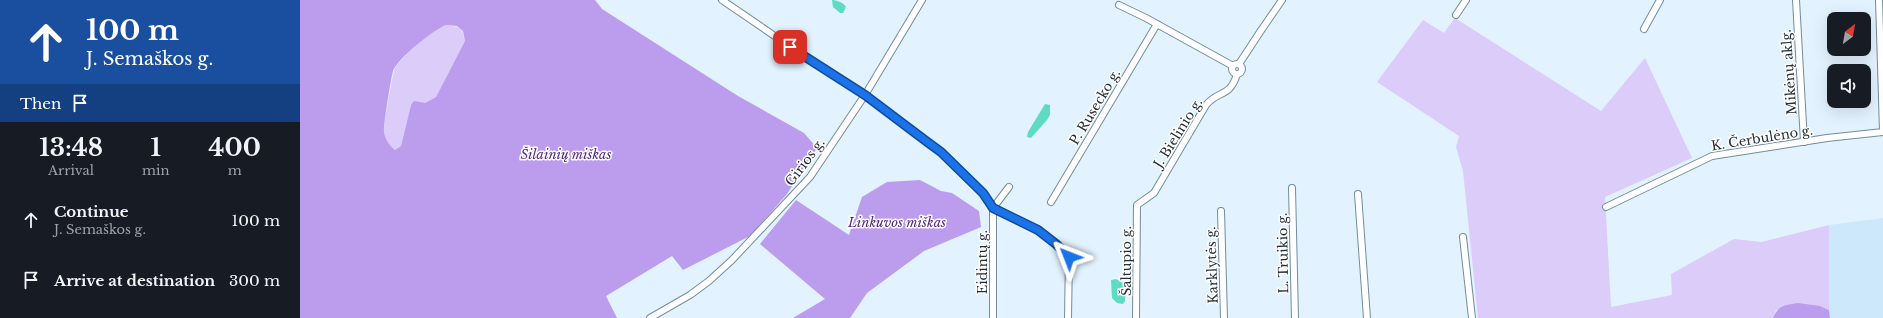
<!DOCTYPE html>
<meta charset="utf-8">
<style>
body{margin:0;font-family:"Libre Baskerville",serif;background:#242831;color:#f1f3f6;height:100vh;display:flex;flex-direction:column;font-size:15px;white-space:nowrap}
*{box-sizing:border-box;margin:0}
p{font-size:13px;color:#9ea1a6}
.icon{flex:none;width:22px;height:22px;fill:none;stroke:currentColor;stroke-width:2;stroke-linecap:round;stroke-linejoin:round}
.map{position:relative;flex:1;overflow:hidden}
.side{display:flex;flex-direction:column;background:#171b24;width:300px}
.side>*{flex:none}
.top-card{background:#1a4fa0;color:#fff;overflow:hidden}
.needle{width:26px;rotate:31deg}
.fabs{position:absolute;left:1527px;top:12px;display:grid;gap:8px}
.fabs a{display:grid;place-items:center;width:44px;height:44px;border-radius:8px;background:#171b24;box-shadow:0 4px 16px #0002;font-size:20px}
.pin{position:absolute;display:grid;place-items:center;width:34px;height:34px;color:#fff;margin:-17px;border-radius:8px;box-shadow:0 2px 6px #0006}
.me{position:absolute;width:44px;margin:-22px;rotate:315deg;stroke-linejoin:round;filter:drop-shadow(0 0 3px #0008)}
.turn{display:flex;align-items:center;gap:14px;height:84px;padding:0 20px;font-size:18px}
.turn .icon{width:52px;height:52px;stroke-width:2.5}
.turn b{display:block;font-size:28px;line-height:34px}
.then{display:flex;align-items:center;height:38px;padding:0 20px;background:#0003;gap:8px;font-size:15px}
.eta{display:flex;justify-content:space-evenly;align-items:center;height:68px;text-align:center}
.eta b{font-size:24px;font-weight:700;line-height:28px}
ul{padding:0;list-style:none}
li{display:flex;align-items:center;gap:12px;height:60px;padding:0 20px}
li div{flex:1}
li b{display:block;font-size:15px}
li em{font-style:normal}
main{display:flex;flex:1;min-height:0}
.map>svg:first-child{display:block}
.built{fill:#cde8fb}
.green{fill:#dcccf9}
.forest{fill:#bb9ced;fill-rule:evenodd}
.water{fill:#5edcc3}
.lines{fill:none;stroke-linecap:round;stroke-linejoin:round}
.minor-casing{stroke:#738c9e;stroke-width:8}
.minor{stroke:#fff;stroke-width:6}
.route-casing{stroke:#114b97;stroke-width:10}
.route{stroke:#1a73e8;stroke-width:7}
.labels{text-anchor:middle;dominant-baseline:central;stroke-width:3;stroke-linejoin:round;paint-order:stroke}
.street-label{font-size:13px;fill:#252f36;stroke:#fff}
.park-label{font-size:13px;font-style:italic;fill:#542885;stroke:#fff}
</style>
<main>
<section class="side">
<div class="top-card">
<div class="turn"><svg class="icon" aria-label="ahead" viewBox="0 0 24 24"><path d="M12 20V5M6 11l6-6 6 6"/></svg><div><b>100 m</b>J. Semaškos g.</div></div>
<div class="then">Then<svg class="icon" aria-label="arrive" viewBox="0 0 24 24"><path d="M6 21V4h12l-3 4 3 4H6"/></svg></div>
</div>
<div class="eta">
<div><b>13:48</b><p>Arrival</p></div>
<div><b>1</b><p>min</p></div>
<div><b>400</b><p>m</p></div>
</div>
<ul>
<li><svg class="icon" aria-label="ahead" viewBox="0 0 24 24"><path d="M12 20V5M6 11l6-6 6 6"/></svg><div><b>Continue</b><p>J. Semaškos g.</p></div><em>100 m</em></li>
<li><svg class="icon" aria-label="arrive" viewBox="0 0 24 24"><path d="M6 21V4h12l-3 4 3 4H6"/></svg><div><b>Arrive at destination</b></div><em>300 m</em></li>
</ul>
</section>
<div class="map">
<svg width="1583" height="318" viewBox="0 0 1583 318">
<rect width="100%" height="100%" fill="#e2f2fe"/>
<!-- built -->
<path class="built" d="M1583 218V318H1530L1529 310V225Z"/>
<!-- green -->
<g class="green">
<path d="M1155 18 1301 111 1345 58 1392 158 1305 197 1311 307 1372 295 1371 274 1434 239 1461 242 1529 225V310L1520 306 1476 310 1473 318H1178L1163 171 1156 147 1159 136 1077 82 1123 20 1144 33Z"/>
<path d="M146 25C160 27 162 27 165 41L136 97 125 103 111 105 101 146 95 150C89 145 85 139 84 132 83 127 93 72 95 68 105 54 129 31 146 25Z"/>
</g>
<!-- forest -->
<g class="forest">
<path d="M0 0H295L302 9 438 96 504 133 517 148 487 194 450 236 383 270 372 256 306 296 317 318H0ZM146 25 157 26 163 31 165 41 136 97 125 103 114 101 111 105 101 146 95 150C89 145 85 139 84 132 83 126 91 78 93 71 97 59 134 29 146 25Z"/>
<path d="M620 180 641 191 652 193 679 211 681 227 624 251 567 293 550 318H493L525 299 460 244 496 200 549 235 562 197 587 182Z"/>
<path d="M1498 303 1520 306 1529 310 1530 318H1473C1478 305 1486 305 1498 303Z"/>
</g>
<!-- water -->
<g class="water">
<path d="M532 0C536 0 543 2 546 7L543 13H540L533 7Z"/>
<path d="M745 104 750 105V115L747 120 731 138 727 137 728 132Z"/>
<path d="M816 279 826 285 825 301 823 304 817 303 812 298 811 280Z"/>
</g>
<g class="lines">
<defs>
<g id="minor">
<path d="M422 0 501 54 565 95 641 152 683 193 693 208 738 231 757 244 769 257 768 318"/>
<path d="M1496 0 1504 142"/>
<path d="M819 5 846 18 933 66"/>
<path d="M1156 15 1166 0"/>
<path d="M1344 29 1360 0"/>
<circle cx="937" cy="69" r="5"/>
<path d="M939 64 960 32 982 0"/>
<path d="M992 188 995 318"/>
<path d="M1058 194 1067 318"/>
<path d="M751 202 857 24"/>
<path d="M1306 207 1412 156 1527 138 1583 132 1579 0"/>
<path d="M921 211 924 318"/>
<path d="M1163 237 1172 318"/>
<path d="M350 318 390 295 409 281 432 260 510 177 565 95 622 0"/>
<path d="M693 318V208L709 187"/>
<path d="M836 318 837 205 854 193 906 105C918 90 930 98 937 74"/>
</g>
</defs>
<!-- minor casing -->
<use href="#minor" class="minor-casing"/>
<!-- minor -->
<use href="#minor" class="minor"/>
</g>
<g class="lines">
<defs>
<path id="route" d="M490 47 565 95 626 141 641 152 683 193 693 208 738 230 756 244 769 257"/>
</defs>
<!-- route casing -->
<use href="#route" class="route-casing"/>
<!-- route -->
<use href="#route" class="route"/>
</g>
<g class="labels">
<!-- street labels -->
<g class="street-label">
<text transform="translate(1489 72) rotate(-94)">Mikėnų aklg.</text>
<text transform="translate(795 107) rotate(-59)">P. Rusecko g.</text>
<text transform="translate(878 133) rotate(-58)">J. Bielinio g.</text>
<text transform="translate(1462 138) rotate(-9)">K. Čerbulėno g.</text>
<text transform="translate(505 162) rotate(-53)">Girios g.</text>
<text transform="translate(983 253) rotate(-91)">L. Truikio g.</text>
<text transform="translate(826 261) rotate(-90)">Šaltupio g.</text>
<text transform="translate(682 262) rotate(-90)">Eidintų g.</text>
<text transform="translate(912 265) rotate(-92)">Karklytės g.</text>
</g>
<!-- park labels -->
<g class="park-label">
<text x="266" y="154">Šilainių miškas</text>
<text x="597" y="222">Linkuvos miškas</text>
</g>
</g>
</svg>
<div class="fabs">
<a><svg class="needle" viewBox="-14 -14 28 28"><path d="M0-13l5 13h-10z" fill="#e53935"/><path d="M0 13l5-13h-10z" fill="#9ea1a6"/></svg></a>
<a><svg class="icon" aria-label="sound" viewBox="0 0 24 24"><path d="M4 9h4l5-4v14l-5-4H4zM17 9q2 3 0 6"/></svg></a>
</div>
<div class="pin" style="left:490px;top:47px;background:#d93025"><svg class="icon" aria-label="arrive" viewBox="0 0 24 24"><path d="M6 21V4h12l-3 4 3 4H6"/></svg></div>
<svg class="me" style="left:769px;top:257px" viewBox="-20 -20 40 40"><path d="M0-17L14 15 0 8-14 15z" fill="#1a73e8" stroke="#fff" stroke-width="4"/></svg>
</div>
</main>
